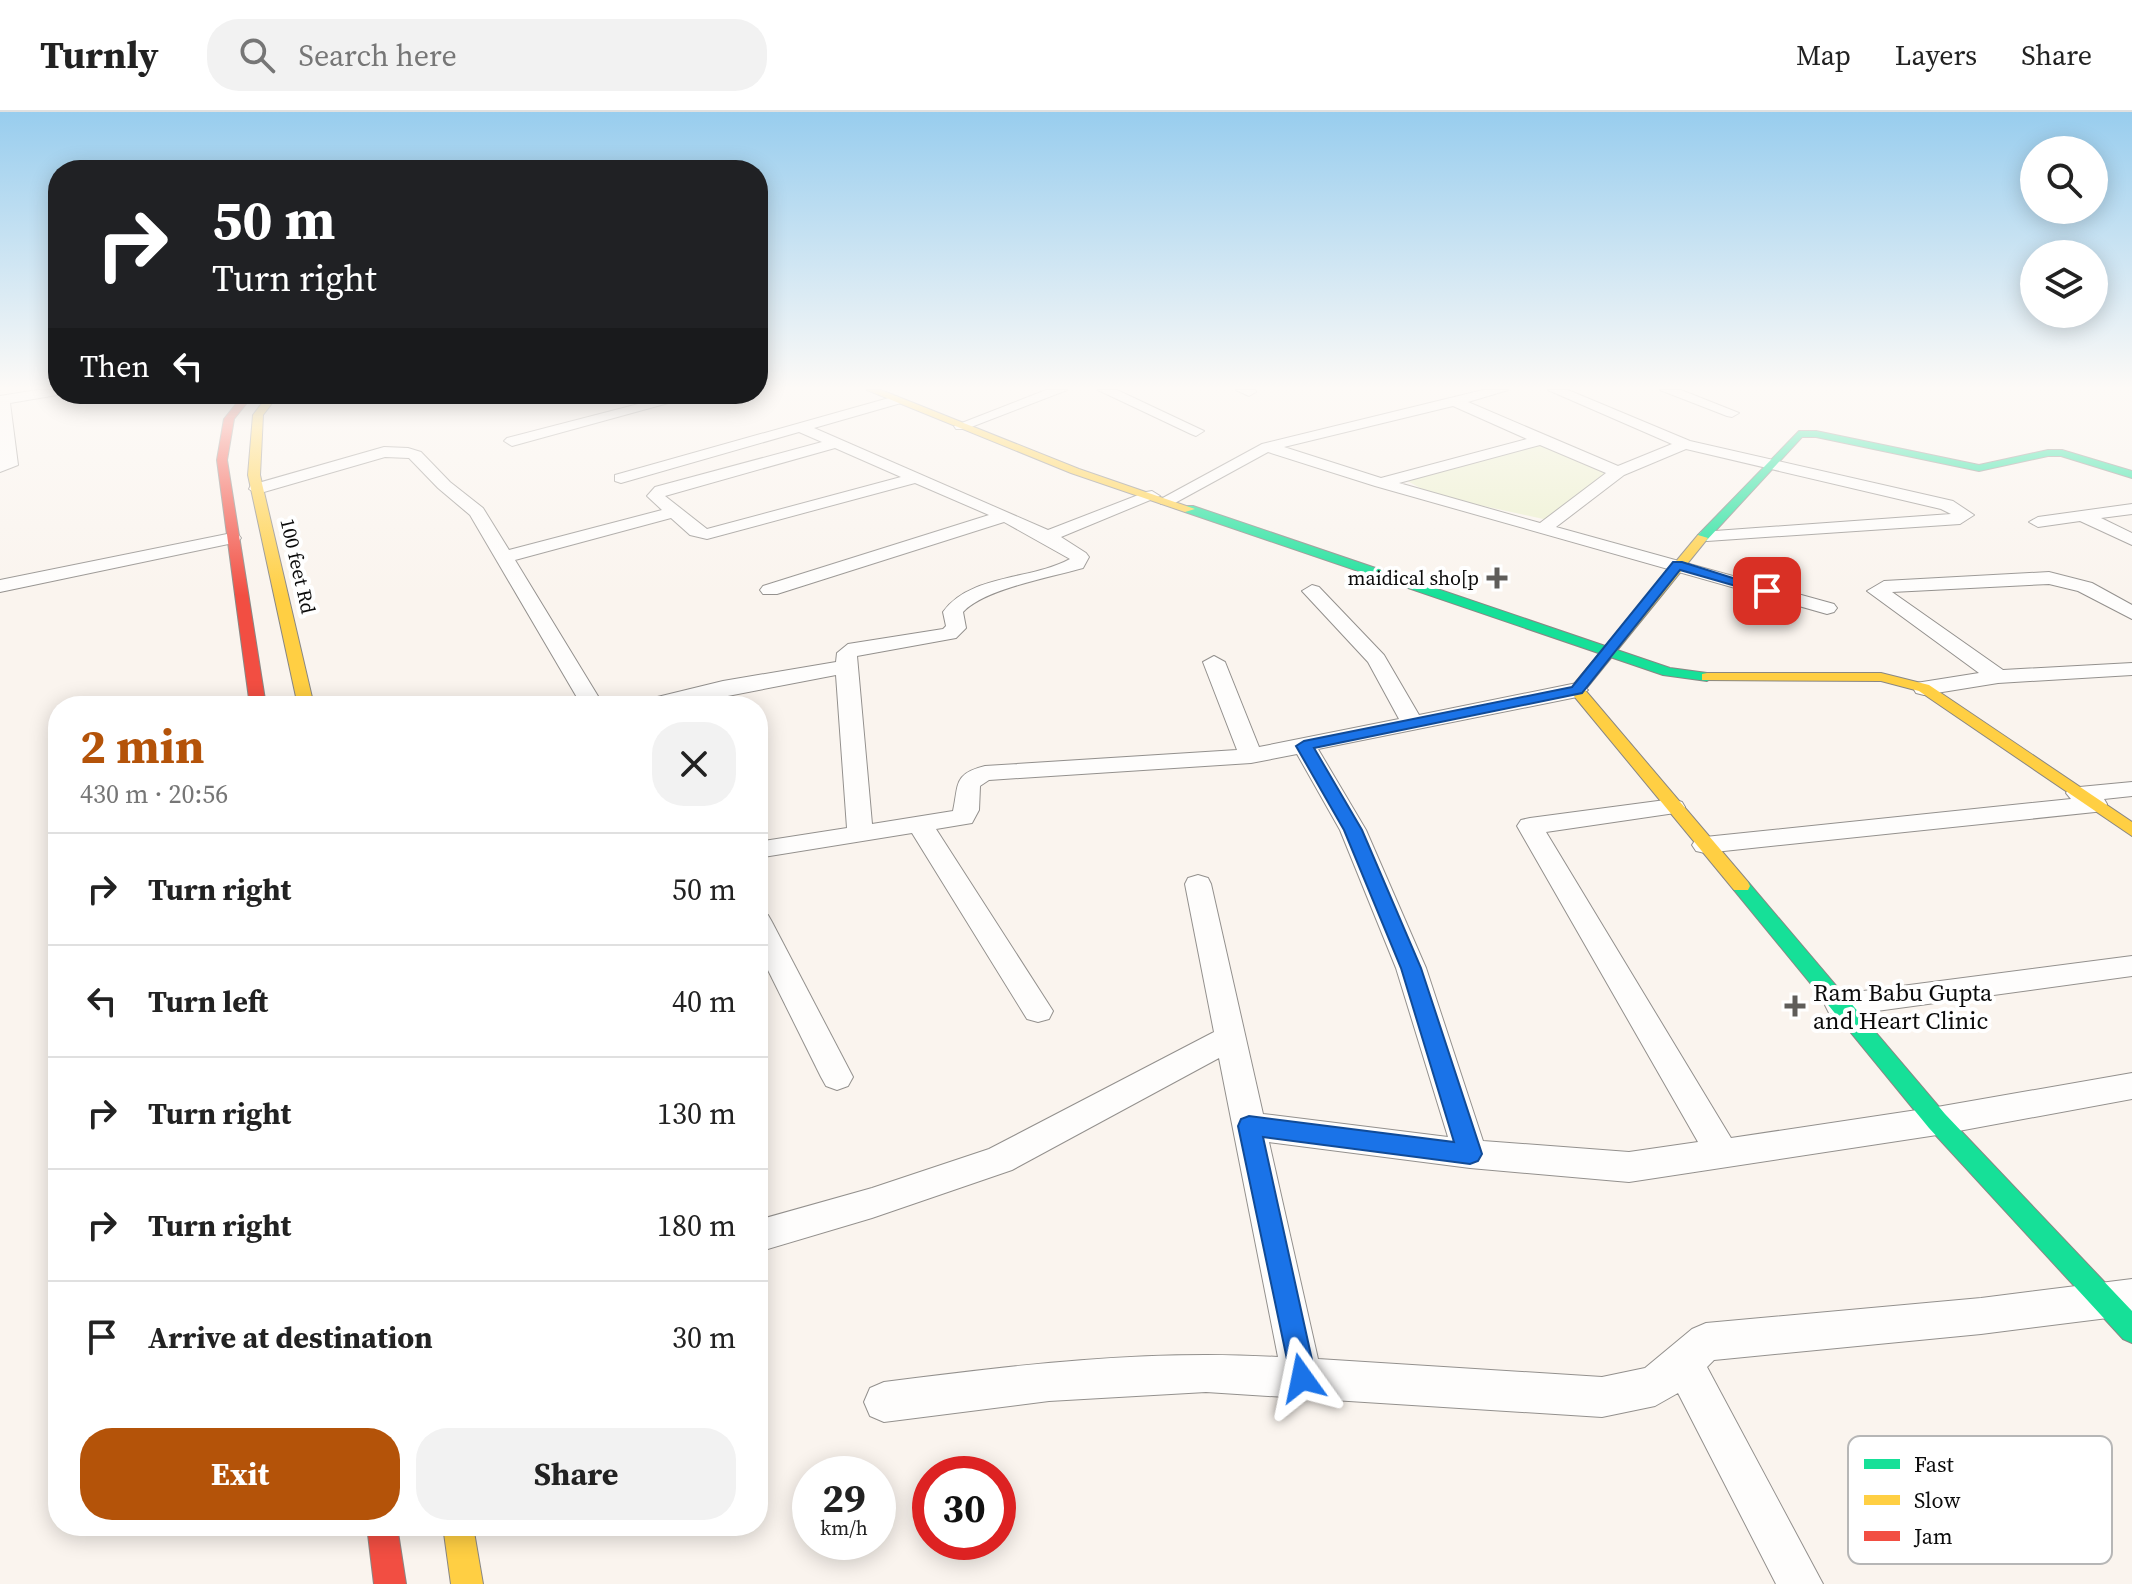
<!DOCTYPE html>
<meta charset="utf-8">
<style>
body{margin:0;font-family:"Source Serif 4",serif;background:#f2f2f2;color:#222;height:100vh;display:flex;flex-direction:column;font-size:30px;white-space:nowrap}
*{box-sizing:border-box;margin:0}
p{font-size:26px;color:#767676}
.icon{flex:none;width:44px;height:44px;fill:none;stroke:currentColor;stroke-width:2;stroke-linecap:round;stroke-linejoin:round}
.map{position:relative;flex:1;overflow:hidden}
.panel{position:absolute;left:48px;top:584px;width:720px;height:840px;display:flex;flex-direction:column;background:#fff;border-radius:32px;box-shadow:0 4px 20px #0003}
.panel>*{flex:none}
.banner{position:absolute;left:48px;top:48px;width:720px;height:244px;border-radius:32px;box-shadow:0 4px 20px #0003;background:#202124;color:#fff;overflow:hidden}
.tools{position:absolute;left:2020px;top:24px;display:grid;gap:16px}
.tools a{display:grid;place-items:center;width:88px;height:88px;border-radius:50%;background:#fff;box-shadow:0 4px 20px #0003;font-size:40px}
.speed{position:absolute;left:792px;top:1344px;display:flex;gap:16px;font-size:40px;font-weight:700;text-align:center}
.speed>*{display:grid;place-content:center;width:104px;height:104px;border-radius:50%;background:#fff;box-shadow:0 4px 20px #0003;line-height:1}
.speed small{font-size:20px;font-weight:400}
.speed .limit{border:12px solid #d22;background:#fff;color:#111}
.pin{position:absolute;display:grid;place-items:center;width:68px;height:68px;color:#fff;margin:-34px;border-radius:16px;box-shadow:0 4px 12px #0006}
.me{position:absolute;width:88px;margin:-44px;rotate:348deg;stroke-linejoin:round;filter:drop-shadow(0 0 6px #0008)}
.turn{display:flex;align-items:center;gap:28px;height:168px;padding:0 32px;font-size:36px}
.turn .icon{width:104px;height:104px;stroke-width:2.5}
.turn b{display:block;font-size:56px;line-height:68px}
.then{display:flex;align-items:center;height:76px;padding:0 32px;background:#0003;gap:16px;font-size:30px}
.round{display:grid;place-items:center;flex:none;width:84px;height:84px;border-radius:32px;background:#f2f2f2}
.headline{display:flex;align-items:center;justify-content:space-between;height:136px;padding:0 32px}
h1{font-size:48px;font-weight:700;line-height:60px;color:#b45309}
.cta{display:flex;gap:16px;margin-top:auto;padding:16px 32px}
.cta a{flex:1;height:92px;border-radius:32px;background:#b45309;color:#fff;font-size:32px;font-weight:700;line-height:92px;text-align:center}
.cta a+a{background:#f2f2f2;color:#222}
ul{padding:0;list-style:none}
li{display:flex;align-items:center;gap:24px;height:112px;padding:0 32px;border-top:2px solid #e0e0e0}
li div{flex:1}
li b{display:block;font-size:30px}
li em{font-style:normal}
header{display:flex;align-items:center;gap:48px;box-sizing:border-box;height:112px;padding:0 40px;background:#fff;border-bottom:2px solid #e0e0e0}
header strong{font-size:38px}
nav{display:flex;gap:44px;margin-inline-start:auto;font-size:28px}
.search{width:560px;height:72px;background:#f2f2f2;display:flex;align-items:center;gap:20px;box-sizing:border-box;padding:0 28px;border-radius:32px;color:#767676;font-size:30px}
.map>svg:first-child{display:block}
.green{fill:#ebf0cc}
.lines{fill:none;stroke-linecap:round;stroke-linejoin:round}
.street-casing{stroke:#93908d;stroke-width:2}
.fast-casing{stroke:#898784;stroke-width:2}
.slow-casing{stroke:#898784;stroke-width:2}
.jam-casing{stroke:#898784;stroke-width:2}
.street{fill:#fefdfc;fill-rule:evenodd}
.fast{fill:#16e098;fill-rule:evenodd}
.slow{fill:#ffcf43;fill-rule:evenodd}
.jam{fill:#f24e42;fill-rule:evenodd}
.route{fill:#1a73e8;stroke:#114b97;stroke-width:2}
.poi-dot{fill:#5f5d5a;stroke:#fff;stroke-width:3}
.labels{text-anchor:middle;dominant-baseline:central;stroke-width:8;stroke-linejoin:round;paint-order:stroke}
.far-street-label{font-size:20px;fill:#0b0b0b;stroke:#fff}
.far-poi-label{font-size:20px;fill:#0b0b0b;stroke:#fff;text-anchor:end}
.poi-label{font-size:24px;fill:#0b0b0b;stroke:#fff;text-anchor:start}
.key{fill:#fff;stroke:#b6b6b6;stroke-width:2}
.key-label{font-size:22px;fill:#0b0b0b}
</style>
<header>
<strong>Turnly</strong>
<div class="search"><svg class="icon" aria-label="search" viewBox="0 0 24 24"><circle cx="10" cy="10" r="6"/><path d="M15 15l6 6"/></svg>Search here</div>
<nav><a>Map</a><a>Layers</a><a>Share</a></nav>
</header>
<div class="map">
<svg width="2132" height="1472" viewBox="0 0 2132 1472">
<rect width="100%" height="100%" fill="#faf4ee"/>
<!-- green -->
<path class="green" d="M1537 332 1608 360 1548 408 1433 383 1402 366Z"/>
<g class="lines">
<defs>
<g id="street">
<path d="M37 278H58V282H63L10 291 18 353 0 360V284Z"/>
<path d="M1046 278H1067L966 317H956L954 314Z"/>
<path d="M1098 278H1117L1204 319 1196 324 1191 322Z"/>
<path d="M1236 278H1255L1256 280 1249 284Z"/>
<path d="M1483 278H1508L1468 290 1618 354 1672 332 1548 278H1568L1690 329 1953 389 1974 403 1960 412 1707 429 1698 424 1701 420 1951 402 1941 397 1686 337 1624 363 1556 415 1834 492 1837 496 1834 500 1827 502 1375 374 1268 340 1173 392H1161L1159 388 1262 332ZM1453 294 1527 327 1381 366 1284 335ZM1540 333 1606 361 1540 411 1399 371Z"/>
<path d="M1660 278H1681L1739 301 1732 305 1727 304Z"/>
<path d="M677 282H701L512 334 504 329 507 326Z"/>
<path d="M896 284 903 288 901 291 814 316 1048 418 1146 380 1152 379 1160 384 1061 425 1086 441 1089 445 1083 456C1052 465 984 477 963 500L966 516 956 526 857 544 872 712 953 699C959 672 953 662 985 654L1237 638 1203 550 1214 544 1225 550 1259 635 1399 607 1368 550 1302 479 1312 473 1319 475 1384 543 1419 603 1577 571 1588 578 1577 585 1318 637 1366 718 1426 856 1483 1029 1629 1040 1698 1030 1517 714 1521 708 1530 706 1673 687 1682 690 1685 695 1682 700 1546 720 1731 1026 1937 995 2132 961V987L1937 1023 1629 1070 1470 1056 1269 1030 1318 1247 1602 1265 1645 1256 1692 1217 1706 1211 1981 1186 2132 1167V1203L1981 1222 1714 1248 1707 1255 1823 1472H1776L1678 1281 1655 1294 1602 1305 1206 1280 1049 1289 884 1310 870 1304 864 1290 870 1276 884 1270C1015 1253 1146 1237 1278 1245L1219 946 1012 1058 872 1106 758 1140V1108L872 1076 989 1037 1214 920 1185 772 1188 766 1198 763 1208 766 1211 772 1263 1002 1448 1025 1396 856 1340 718 1297 642 1251 651 989 668 980 674 979 698 972 711 936 717 1053 899 1049 907 1038 910 1027 907 912 721 758 746V730L847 716 836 563 676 594H638L641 589 723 569 836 550 837 541 848 532 943 517 946 514 943 500C970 462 1032 468 1070 447L1004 410 777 482H763L760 478 763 474 989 403 915 371 707 427 690 423 671 406 515 448 604 594H582L470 403 438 376 409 346 385 345 257 382 249 377 251 373 384 335 408 336 421 340 450 370 483 396 509 438 662 398 647 384 655 375 822 330 799 320 621 371 615 369V363ZM835 336 901 365 707 417 665 384Z"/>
<path d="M2132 392V402L2101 406 2132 421V433L2080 409 2038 415 2029 410 2038 405Z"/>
<path d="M232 421 238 422 241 426 238 430 0 480V468Z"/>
<path d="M2049 460 2092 471 2132 493V507L2078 479 2049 472 1892 480 2003 558 2132 551V563L1998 571 1924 583 1916 581 1913 576 1916 571 1979 561 1867 479 1884 469Z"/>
<path d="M2132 670V684L2104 687 2107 692 2104 697 2095 700 1705 741 1696 739 1692 733 1696 727 1705 725 2071 687 2066 681 2069 676Z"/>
<path d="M758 800 768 803 772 810 853 965 848 974 837 978 826 974 821 965 758 838Z"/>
<path d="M2132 844V864L1840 904 1829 901 1825 893 1829 885 1840 882Z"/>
</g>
<g id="fast">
<path d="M1799 319H1816L1979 353 2048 338H2062L2132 359V366L2061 344H2048L1979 359 1816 325H1802L1706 429H1698V423Z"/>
<path d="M1185 394H1193L1670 556 1707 561 1714 565 1707 569 1663 563 1185 400Z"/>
<path d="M1741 768 1748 770 1945 1002 2132 1199V1231L2123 1227 1929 1016 1734 778 1732 774 1734 770Z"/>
</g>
<g id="slow">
<path d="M867 278H881L1079 357 1195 397 1185 400 1071 361Z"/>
<path d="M269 282H279L263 303 260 363 314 594H298L248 363 253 303Z"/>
<path d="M1698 423 1708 426 1585 578 1748 770 1750 774 1748 778H1734L1569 578Z"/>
<path d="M1707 561H1881L1929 573 2132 710V724L1919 579 1881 569 1702 568V562Z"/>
<path d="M443 1414H473L483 1472H451Z"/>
</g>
<g id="jam">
<path d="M244 282H254L234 307 227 348 266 594H250L217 348 224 307Z"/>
<path d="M367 1414H397L406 1472H374Z"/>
</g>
</defs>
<!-- street casing -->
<use href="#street" class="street-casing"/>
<!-- fast casing -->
<use href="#fast" class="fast-casing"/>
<!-- slow casing -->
<use href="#slow" class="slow-casing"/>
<!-- jam casing -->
<use href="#jam" class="jam-casing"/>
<!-- street -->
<use href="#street" class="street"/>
<!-- fast -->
<use href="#fast" class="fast"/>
<!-- slow -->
<use href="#slow" class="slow"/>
<!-- jam -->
<use href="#jam" class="jam"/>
</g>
<!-- sky -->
<linearGradient id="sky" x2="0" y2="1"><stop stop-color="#98cdee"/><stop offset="0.57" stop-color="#fdfaf7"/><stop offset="1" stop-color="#fdfaf7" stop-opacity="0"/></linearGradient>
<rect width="2132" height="484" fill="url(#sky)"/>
<!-- route -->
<path class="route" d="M1673 450H1682L1774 479 1767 483 1680 458 1582 581 1314 636 1362 718 1421 856 1482 1042 1478 1049 1470 1052 1263 1025 1316 1266 1312 1276 1302 1280 1293 1276 1238 1014 1241 1007 1249 1004 1454 1030 1401 856 1344 718 1296 634 1304 629 1572 575Z"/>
<!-- markers -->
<g class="poi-dot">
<path d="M1493 454h8v8h8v8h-8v8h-8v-8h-8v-8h8z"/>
<path d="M1791 882h8v8h8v8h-8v8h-8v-8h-8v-8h8z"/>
</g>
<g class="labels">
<!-- far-street labels -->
<g class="far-street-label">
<text transform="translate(298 454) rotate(77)">100 feet Rd</text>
</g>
<!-- far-poi labels -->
<g class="far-poi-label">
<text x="1479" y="466">maidical sho[p</text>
</g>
<!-- poi labels -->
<g class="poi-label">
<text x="1813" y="880">Ram Babu Gupta<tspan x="1813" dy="28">and Heart Clinic</tspan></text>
</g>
</g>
<!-- legend -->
<rect x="1848" y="1324" width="264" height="128" rx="12" class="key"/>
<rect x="1864" y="1347" width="36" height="10" fill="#16e098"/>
<rect x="1864" y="1383" width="36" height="10" fill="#ffcf43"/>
<rect x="1864" y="1419" width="36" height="10" fill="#f24e42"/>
<g class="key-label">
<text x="1914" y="1360">Fast</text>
<text x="1914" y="1396">Slow</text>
<text x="1914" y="1432">Jam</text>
</g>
</svg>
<div class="tools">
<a><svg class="icon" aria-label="search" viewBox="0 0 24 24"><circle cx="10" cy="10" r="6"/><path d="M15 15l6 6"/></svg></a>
<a><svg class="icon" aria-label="layers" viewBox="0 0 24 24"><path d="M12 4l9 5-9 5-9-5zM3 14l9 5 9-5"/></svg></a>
</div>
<div class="speed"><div>29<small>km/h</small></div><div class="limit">30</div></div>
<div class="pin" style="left:1767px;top:479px;background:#d93025"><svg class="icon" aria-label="arrive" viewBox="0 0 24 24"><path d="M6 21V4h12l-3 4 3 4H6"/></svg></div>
<svg class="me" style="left:1302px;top:1266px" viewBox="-20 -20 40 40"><path d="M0-17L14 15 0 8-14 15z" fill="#1a73e8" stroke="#fff" stroke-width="4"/></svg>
<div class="banner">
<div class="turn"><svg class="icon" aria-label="right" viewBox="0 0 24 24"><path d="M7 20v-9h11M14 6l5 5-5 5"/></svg><div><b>50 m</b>Turn right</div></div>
<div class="then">Then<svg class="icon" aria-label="left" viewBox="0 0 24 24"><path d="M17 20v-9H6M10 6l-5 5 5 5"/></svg></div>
</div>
<section class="panel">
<div class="headline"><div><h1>2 min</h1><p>430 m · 20:56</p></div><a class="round"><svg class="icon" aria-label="close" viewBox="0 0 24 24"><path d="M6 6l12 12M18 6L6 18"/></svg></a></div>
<ul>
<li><svg class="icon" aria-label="right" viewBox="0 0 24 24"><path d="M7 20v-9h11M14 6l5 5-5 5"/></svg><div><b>Turn right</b></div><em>50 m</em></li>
<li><svg class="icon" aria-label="left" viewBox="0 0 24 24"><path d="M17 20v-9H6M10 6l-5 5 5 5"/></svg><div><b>Turn left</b></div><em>40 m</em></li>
<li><svg class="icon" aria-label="right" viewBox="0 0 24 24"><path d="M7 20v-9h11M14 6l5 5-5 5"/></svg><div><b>Turn right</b></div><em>130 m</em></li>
<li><svg class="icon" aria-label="right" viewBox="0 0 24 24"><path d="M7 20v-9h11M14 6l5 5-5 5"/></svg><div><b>Turn right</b></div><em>180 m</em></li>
<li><svg class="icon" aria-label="arrive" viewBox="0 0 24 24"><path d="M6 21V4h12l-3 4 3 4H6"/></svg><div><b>Arrive at destination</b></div><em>30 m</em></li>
</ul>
<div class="cta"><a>Exit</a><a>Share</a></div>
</section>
</div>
